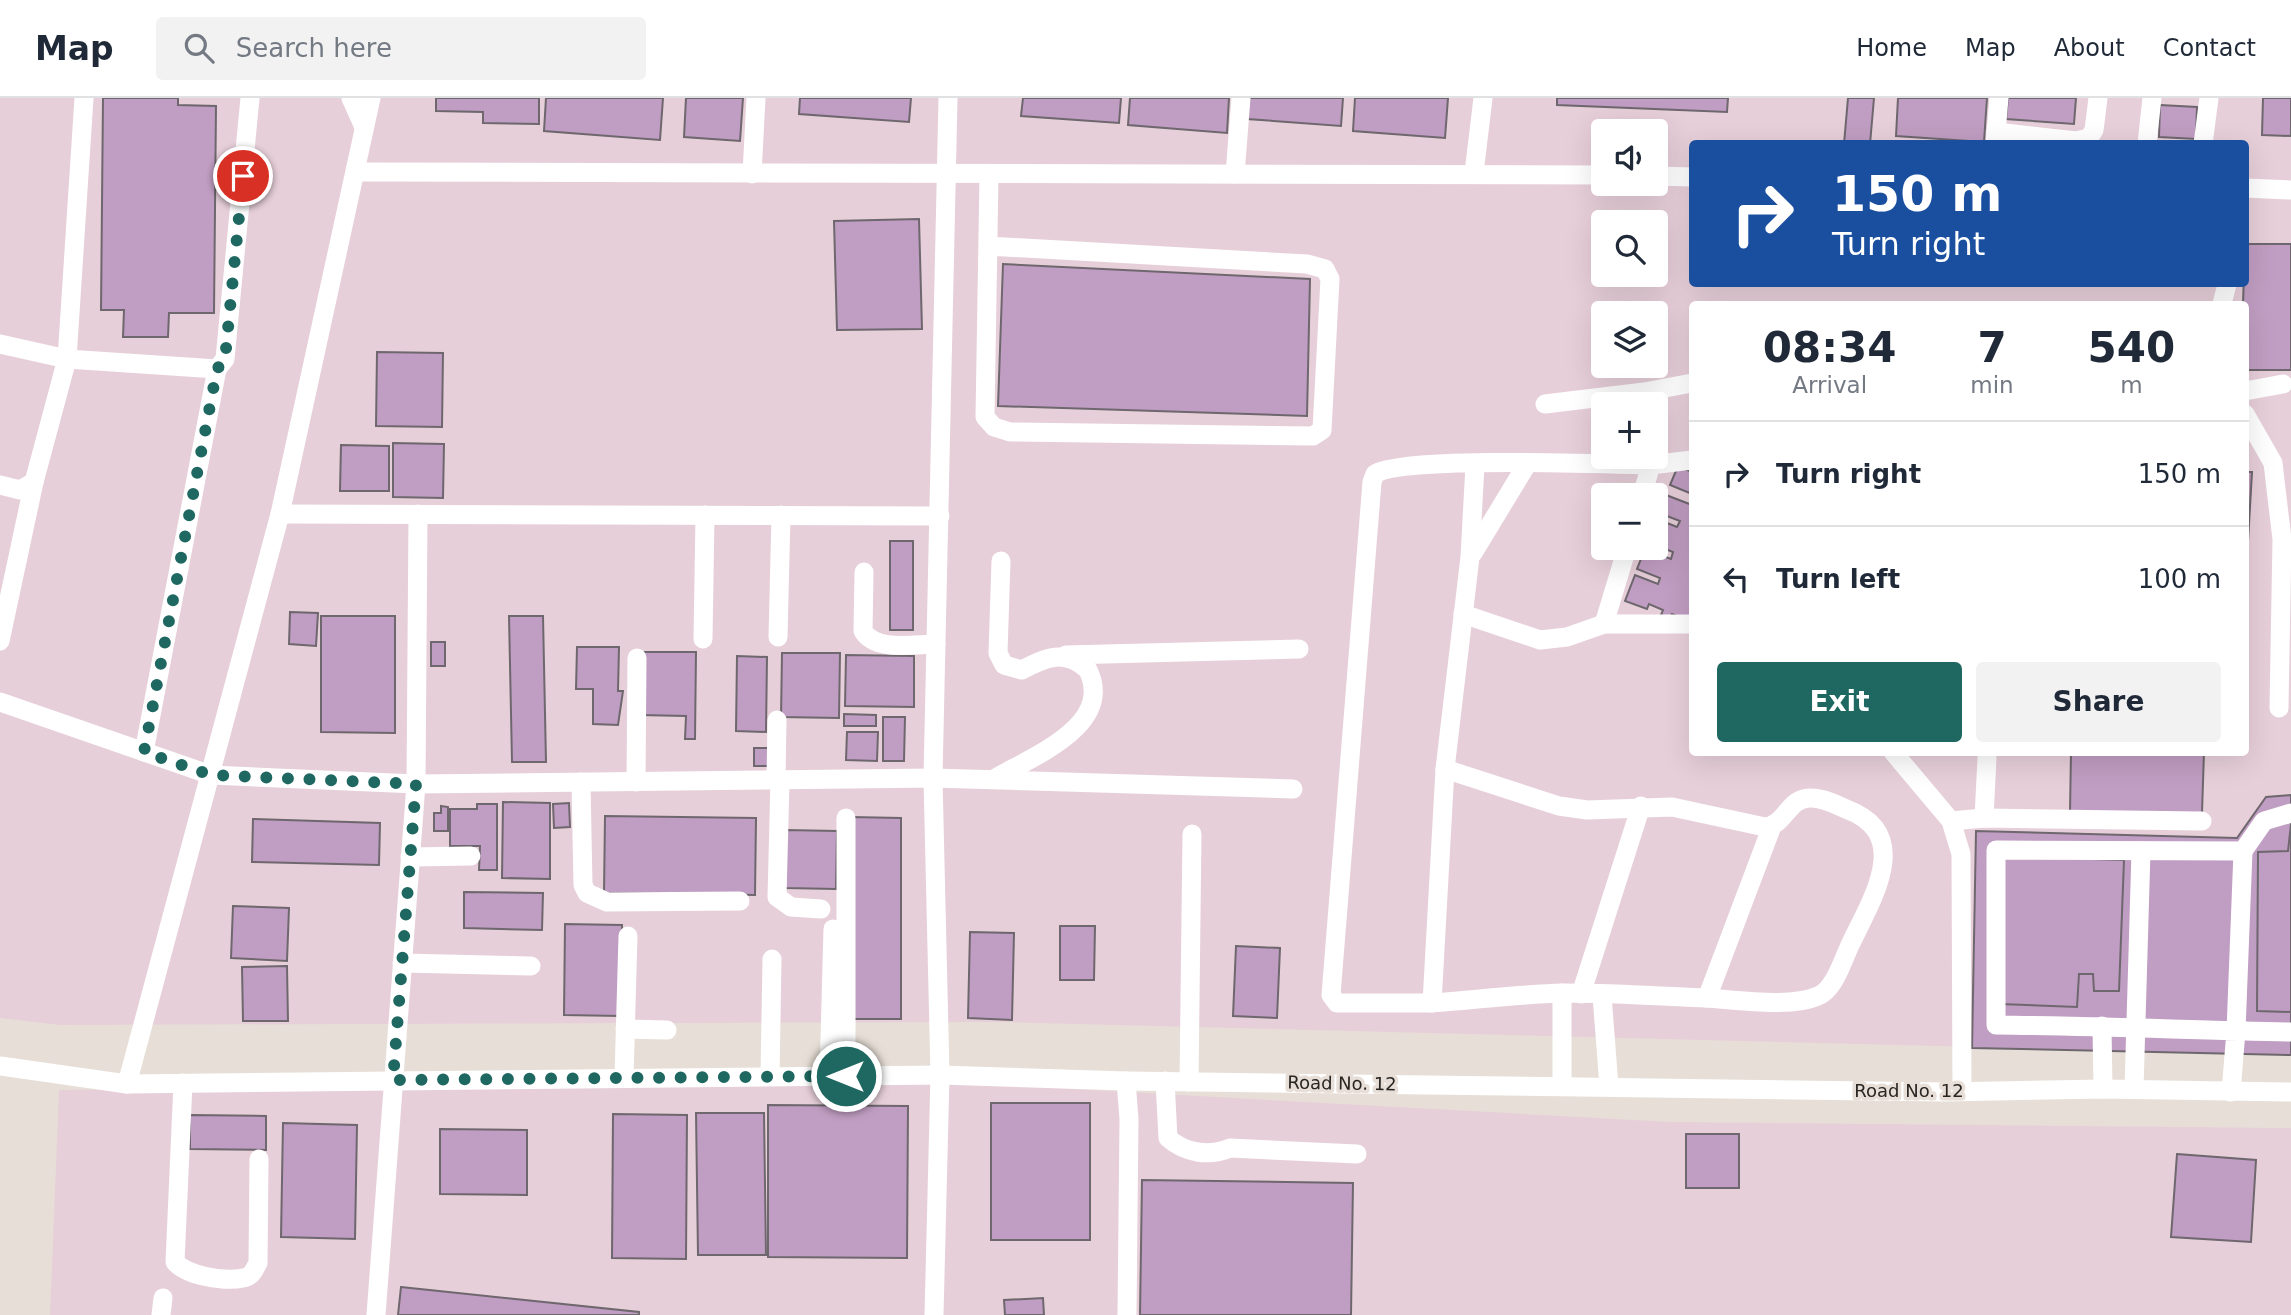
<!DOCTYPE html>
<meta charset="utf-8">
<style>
body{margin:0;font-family:"DejaVu Sans",sans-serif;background:#f2f2f3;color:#1f2937;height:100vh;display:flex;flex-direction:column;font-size:26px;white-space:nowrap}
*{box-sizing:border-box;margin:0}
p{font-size:23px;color:#747a83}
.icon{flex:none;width:38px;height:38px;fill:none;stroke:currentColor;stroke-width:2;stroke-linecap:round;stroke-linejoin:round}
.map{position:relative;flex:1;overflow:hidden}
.side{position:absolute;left:1689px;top:203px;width:560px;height:455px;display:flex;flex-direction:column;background:#fff;border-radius:7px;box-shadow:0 7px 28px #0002}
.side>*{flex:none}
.guide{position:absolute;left:1689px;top:42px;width:560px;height:147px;border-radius:7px;box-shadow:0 7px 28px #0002;background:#1a4fa0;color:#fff;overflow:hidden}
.controls{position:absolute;left:1591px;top:21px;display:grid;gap:14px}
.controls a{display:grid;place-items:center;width:77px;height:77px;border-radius:7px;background:#fff;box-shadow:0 7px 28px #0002;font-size:35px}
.pin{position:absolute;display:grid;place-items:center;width:60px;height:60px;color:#fff;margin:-30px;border:4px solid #fff;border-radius:50%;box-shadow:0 2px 7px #0007}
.me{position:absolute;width:77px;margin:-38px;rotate:270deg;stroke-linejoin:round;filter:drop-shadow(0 0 5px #0008)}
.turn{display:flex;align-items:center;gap:24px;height:147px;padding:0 28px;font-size:32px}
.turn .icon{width:91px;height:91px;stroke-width:2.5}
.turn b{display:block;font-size:49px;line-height:60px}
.eta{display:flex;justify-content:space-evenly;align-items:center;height:119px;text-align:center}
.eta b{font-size:42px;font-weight:700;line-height:49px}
.action{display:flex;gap:14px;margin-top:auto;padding:14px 28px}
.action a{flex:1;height:80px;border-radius:7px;background:#1e6861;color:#fff;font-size:28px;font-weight:700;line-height:80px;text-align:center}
.action a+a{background:#f2f2f3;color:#1f2937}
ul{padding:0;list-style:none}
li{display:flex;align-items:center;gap:21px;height:105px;padding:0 28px;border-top:2px solid #e0e1e3}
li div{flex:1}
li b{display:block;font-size:26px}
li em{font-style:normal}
header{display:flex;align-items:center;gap:42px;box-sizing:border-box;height:98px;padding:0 35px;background:#fff;border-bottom:2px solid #e0e1e3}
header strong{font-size:33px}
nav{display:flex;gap:38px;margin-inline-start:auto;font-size:24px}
.search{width:490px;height:63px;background:#f2f2f3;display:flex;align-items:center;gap:18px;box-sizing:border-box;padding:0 24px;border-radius:7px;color:#747a83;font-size:26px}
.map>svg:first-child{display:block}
.industrial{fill:#e7cfd9;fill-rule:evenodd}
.building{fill:#c09dc2;stroke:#6e676e;stroke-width:2}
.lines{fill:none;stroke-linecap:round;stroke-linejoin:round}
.minor{stroke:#fff;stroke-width:19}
.route{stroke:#1e6861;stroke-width:12;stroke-dasharray:0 21.6}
.labels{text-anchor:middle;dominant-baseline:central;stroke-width:7;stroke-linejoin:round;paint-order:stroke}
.street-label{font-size:18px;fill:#292522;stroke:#e7dfd7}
</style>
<header>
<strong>Map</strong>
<div class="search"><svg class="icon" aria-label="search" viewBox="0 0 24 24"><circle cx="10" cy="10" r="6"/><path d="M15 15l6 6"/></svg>Search here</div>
<nav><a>Home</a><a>Map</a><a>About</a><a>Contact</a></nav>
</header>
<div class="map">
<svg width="2291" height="1217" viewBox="0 0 2291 1217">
<rect width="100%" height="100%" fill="#e7dfd7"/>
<!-- industrial -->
<g class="industrial">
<path d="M0 0H2291V957L994 924 60 927 0 920ZM1603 33H1656V86H1603ZM1692 46H2245V186H1692ZM1603 124H1656V177H1603ZM1692 206H2245V654H1692ZM1603 215H1656V268H1603ZM1603 306H1656V359H1603ZM1603 397H1656V450H1603Z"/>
<path d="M944 984 1670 1024 2291 1030V1217H50L59 992Z"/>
</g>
<!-- building -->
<g class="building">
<path d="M103 0H178V7L216 8 214 215H169L168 239H123L124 212H101Z"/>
<path d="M436 0H539V26L483 25V14L436 13Z"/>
<path d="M546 0H663L660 42 544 33Z"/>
<path d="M686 0H743L740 43 684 39Z"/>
<path d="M800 0H911L909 24 799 16Z"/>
<path d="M1023 0H1121L1119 25 1021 18Z"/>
<path d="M1130 0H1229L1227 35 1128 27Z"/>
<path d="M1248 0H1343L1341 28 1247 21Z"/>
<path d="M1355 0H1448L1445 40 1353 33Z"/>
<path d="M1557 0H1728L1727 14 1557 7Z"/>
<path d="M1848 0H1874L1870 46H1844Z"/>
<path d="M1898 0H1987L1984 44 1896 38Z"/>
<path d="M2008 0H2076L2074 26 2006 21Z"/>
<path d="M2263 0H2291V38L2262 37Z"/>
<path d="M2160 7 2197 9 2196 41 2159 39Z"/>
<path d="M919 121 922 231 837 232 834 123Z"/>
<path d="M2245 146H2291V272H2245V206H2243Z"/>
<path d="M1003 166 1310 181 1307 318 998 308Z"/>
<path d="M377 254 443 255 442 329 376 328Z"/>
<path d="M393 345 444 346 443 400 393 399Z"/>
<path d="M341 347 389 348V393H340Z"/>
<path d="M1678 368 1692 374V396L1670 387Z"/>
<path d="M2245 374H2252L2246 478H2245Z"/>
<path d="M1666 397 1692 407V512L1688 522 1672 516 1670 520 1661 517 1663 512 1649 506 1647 511 1625 503 1635 477 1658 486 1660 480 1637 471 1645 451 1671 461 1673 454 1656 447 1657 421 1677 429 1680 423 1659 415Z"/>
<rect x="890" y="443" width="23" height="89"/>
<path d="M290 514 318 515 316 548 289 546Z"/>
<path d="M321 518H395V635L321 634Z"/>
<path d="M509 518H543L546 664H512Z"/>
<rect x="431" y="544" width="14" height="24"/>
<path d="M577 549H619L618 593H623L618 627 593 626V591H576Z"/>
<path d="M641 554H696L695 641H685L686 618 640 617Z"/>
<path d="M782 555H840L839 620 781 619Z"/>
<path d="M846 557 914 558V609L845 608Z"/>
<path d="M737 558 767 559 766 634 736 633Z"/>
<path d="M844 616 876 617V628H844Z"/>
<path d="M883 619H905L904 663H883Z"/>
<path d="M847 634H878L877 663 846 662Z"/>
<rect x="754" y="650" width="14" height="18"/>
<path d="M2071 654H2204L2202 715 2070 714Z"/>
<path d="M2291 697V957L1972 950 1976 733 2237 740 2266 699Z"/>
<path d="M503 704 550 705V781L502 780Z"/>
<path d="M569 705 570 729 554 730 553 706Z"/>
<path d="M477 706H497V772H479L480 748H450V711H477Z"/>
<path d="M441 708 448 709V733H434V715H441Z"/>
<path d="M605 718 756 720 755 797 604 795Z"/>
<path d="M851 719 901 720V921H850Z"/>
<path d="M253 721 380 725 379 767 252 764Z"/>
<path d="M2291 726V914L2257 913 2258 754 2288 753Z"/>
<path d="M786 732 837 733 836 791 785 790Z"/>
<path d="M1999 758 2124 762 2119 893H2094L2093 876H2079L2077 909 2000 906Z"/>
<path d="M464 794 543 795 542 832 464 830Z"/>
<path d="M233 808 289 810 287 863 231 860Z"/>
<path d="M565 826 622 827 620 918 564 917Z"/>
<path d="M1060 828H1095L1094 882H1060Z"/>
<path d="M970 834 1014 835 1012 922 968 920Z"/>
<path d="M1236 848 1280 850 1277 920 1233 918Z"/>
<path d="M287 868 288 923H243L242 869Z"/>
<rect x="991" y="1005" width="99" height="137"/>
<path d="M768 1007 908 1008 907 1160 768 1159Z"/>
<path d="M696 1015H764L766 1157H698Z"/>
<path d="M613 1016 687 1017 686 1161 612 1160Z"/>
<path d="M190 1017 266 1018V1052L190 1051Z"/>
<path d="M283 1025 357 1027 355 1141 281 1139Z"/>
<path d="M440 1031 527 1032V1097L440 1096Z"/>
<rect x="1686" y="1036" width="53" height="54"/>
<path d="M2177 1056 2256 1062 2251 1144 2171 1139Z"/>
<path d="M1142 1082 1353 1085 1351 1217H1140Z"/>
<path d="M401 1189 639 1214V1217H398Z"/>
<path d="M1043 1200 1044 1217H1005L1004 1202Z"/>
</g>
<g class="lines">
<!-- minor -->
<g class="minor">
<path d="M351 0 364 29"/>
<path d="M1996 34 2076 43 2089 40 2094 32 2098 0"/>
<path d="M1995 46 1999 0"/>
<path d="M2147 46 2152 0"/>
<path d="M2203 46 2209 0"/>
<path d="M357 74 1603 77"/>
<path d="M1474 75 1483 0"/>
<path d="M752 76 756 0"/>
<path d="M1235 76 1241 0"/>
<path d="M1656 78 1692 79"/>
<path d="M2245 90 2291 92"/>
<path d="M988 148 1307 166 1325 171 1330 181 1322 332 1313 338 1010 334 994 329 985 319 989 77"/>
<path d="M2222 206 2227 186"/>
<path d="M0 246 67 261 217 271 225 261 250 0"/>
<path d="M2245 293 2283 286"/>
<path d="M1545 306 1644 294 1692 285"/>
<path d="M2245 316 2273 365 2276 391 2282 441 2279 610"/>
<path d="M1475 367 1470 459 1445 671 1432 905H1337L1331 897 1372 384 1375 376C1401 358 1608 366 1651 367"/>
<path d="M0 387 20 392 34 384 67 261 84 0"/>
<path d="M1642 397 1651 367 1692 362"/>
<path d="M280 416 940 418"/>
<path d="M1627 450 1604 526H1692"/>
<path d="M1473 455 1527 366"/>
<path d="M864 474 863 533C876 554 913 546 936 546"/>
<path d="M1463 516 1540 542 1567 539 1604 526"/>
<path d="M778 539 781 417"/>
<path d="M703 541 705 417"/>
<path d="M0 543 34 384"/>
<path d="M1066 557 1299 551"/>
<path d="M0 604 211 677 416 686 933 680 1293 691"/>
<path d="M144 654 217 271"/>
<path d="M1893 654 1951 723 1961 756 1962 993"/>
<path d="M994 681C1031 659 1115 628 1088 572 1065 551 1046 559 1022 572L1004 567 998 555 1001 463"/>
<path d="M776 682 777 622"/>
<path d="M780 682 777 799 791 809 821 811"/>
<path d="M581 684 583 787 587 795 607 804 740 803"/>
<path d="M636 684 637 560"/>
<path d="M846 720V978"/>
<path d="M1984 720 1987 660"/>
<path d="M1951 723 1984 720 2202 723"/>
<path d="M2243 753 2264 723 2291 715"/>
<path d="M410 759 471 758"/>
<path d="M402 865 531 868"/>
<path d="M1581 896 1641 708"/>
<path d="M1602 898 1609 988"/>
<path d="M1707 900 1772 728"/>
<path d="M1432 905C1475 902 1520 896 1564 895 1611 895 1660 898 1707 900 1737 902 1791 910 1818 898 1835 891 1843 861 1851 845 1872 801 1914 736 1846 711 1835 706 1823 700 1811 700 1788 699 1786 727 1765 729L1672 709 1587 712 1559 708 1445 671"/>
<path d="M2102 928 2103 991"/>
<path d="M625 931 667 932"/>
<path d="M0 968 127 986 940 977 1126 983 1945 994 2103 991 2291 994"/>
<path d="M770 978 772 861"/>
<path d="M829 978 833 831"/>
<path d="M624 979 628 838"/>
<path d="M1126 983 1129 1021 1127 1217"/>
<path d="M1165 983 1168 1040C1185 1055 1209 1059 1230 1050L1357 1056"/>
<path d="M1189 984 1192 736"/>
<path d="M183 985 175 1164C187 1178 225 1184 243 1180 252 1179 254 1172 258 1165L259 1061"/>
<path d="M127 986 280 416 371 0"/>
<path d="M1562 988V895"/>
<path d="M2134 991 2141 753"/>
<path d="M2231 994 2236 933 2243 753 1996 752V927C2094 928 2192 932 2291 934"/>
<path d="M161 1217 163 1200"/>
<path d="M376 1217 416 686 418 416"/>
<path d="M934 1217 940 977 933 680 948 0"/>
</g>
</g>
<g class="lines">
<!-- route -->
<path class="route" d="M243 78 225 261 217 271 144 654 211 677 416 686 393 982 846 978"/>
</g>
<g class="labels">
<!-- street labels -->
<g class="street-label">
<text transform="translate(1342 985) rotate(1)">Road No. 12</text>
<text x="1909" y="992">Road No. 12</text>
</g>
</g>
</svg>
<div class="controls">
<a><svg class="icon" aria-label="sound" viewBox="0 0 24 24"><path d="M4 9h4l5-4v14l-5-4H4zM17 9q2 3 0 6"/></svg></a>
<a><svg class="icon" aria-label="search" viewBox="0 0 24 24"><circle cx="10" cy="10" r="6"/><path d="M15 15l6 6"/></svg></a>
<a><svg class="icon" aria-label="layers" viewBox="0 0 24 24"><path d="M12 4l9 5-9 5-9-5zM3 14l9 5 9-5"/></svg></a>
<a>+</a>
<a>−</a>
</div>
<div class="pin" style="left:243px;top:78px;background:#d93025"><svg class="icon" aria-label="arrive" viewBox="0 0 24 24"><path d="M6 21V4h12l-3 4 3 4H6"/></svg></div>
<svg class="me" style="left:846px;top:978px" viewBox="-20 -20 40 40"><circle r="17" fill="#1e6861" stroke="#fff" stroke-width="3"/><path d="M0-11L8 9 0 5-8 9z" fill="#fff"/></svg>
<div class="guide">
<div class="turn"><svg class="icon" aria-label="right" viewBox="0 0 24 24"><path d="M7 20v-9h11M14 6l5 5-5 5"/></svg><div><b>150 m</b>Turn right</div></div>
</div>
<section class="side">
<div class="eta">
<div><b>08:34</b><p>Arrival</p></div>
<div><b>7</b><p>min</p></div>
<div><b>540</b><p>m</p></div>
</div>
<ul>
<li><svg class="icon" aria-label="right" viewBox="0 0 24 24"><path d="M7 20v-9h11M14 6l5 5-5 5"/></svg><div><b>Turn right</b></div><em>150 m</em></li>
<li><svg class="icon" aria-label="left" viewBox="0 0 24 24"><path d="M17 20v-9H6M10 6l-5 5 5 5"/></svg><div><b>Turn left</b></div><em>100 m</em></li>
</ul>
<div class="action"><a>Exit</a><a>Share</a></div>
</section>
</div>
